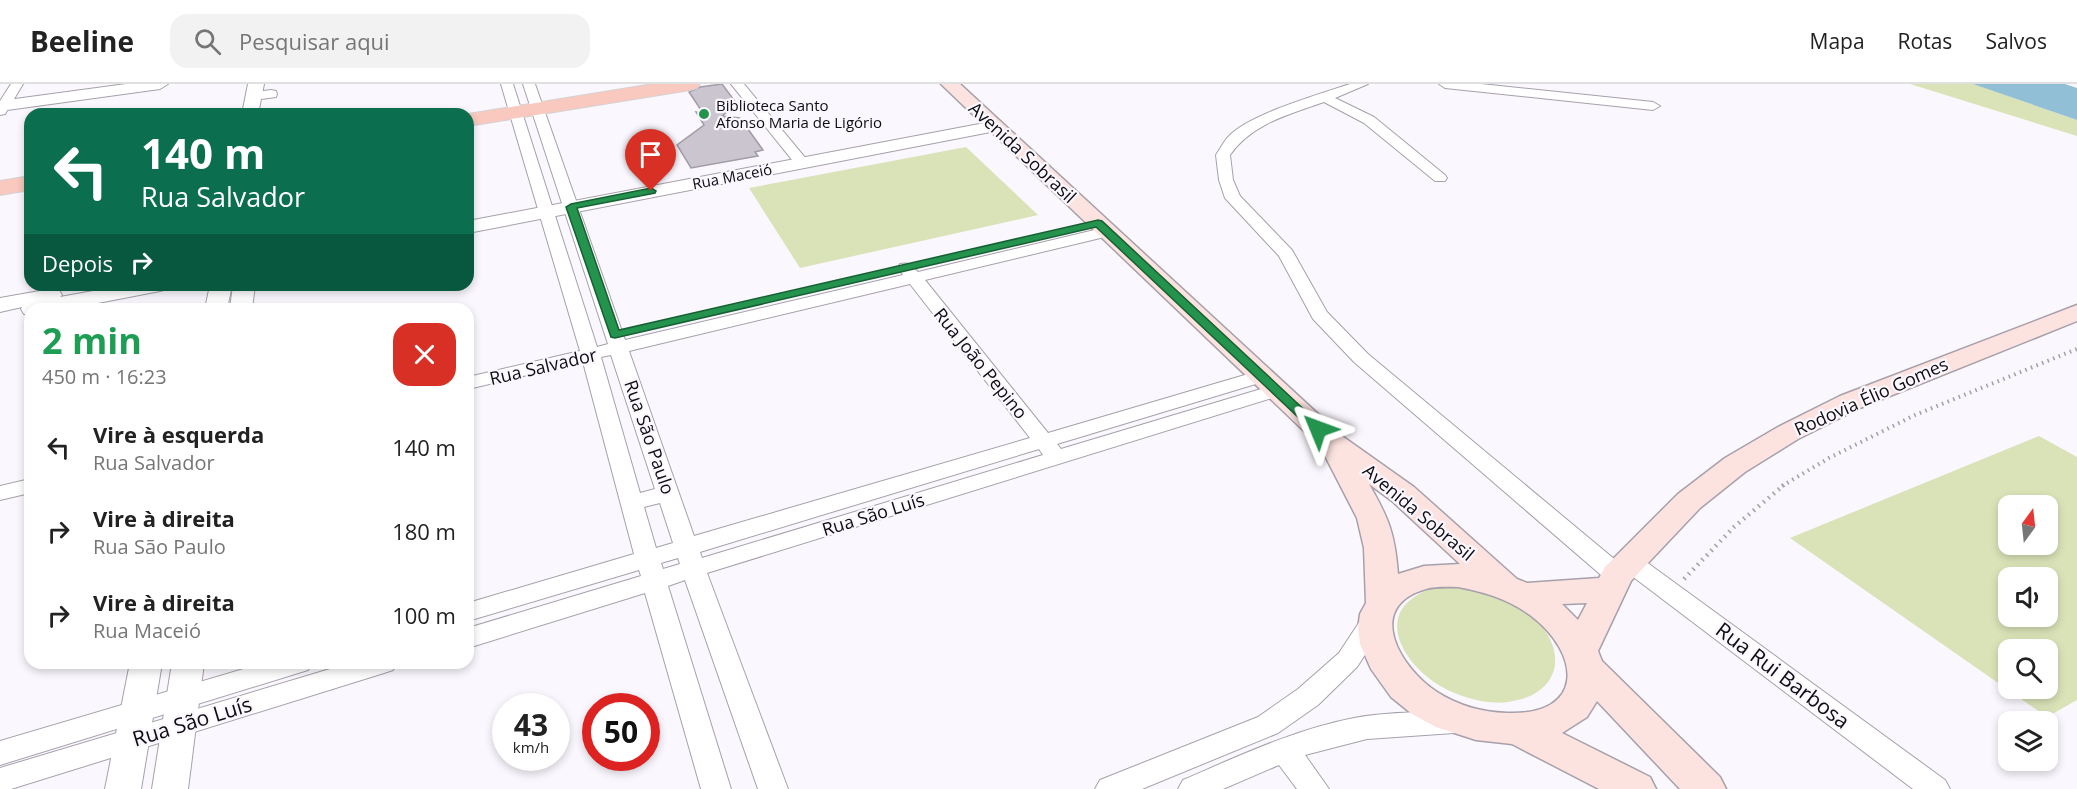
<!DOCTYPE html>
<html lang="pt">
<meta charset="utf-8">
<style>
body{margin:0;font-family:"Open Sans",sans-serif;background:#f2f2f2;color:#222;height:100vh;display:flex;flex-direction:column;font-size:22px;white-space:nowrap}
*{box-sizing:border-box;margin:0}
p{font-size:20px;color:#767676}
.icon{flex:none;width:33px;height:33px;fill:none;stroke:currentColor;stroke-width:2;stroke-linecap:round;stroke-linejoin:round}
.map{position:relative;flex:1;overflow:hidden}
.panel{position:absolute;left:24px;top:219px;width:450px;height:366px;display:flex;flex-direction:column;background:#fff;border-radius:18px;box-shadow:0 3px 9px #0003}
.panel>*{flex:none}
.top-card{position:absolute;left:24px;top:24px;width:450px;height:183px;border-radius:18px;box-shadow:0 3px 9px #0003;background:#0b6e4f;color:#fff;overflow:hidden}
.needle{width:39px;rotate:15deg}
.controls{position:absolute;left:1998px;top:411px;display:grid;gap:12px}
.controls a{display:grid;place-items:center;width:60px;height:60px;border-radius:12px;background:#fff;box-shadow:0 3px 9px #0003;font-size:30px}
.speed{position:absolute;left:492px;top:609px;display:flex;gap:12px;font-size:30px;font-weight:700;text-align:center}
.speed>*{display:grid;place-content:center;width:78px;height:78px;border-radius:50%;background:#fff;box-shadow:0 3px 9px #0003;line-height:1}
.speed small{font-size:15px;font-weight:400}
.speed .limit{border:9px solid #d22;background:#fff;color:#111}
.pin{position:absolute;display:grid;place-items:center;width:51px;height:51px;color:#fff;margin:-62px -26px;border-radius:50% 50% 50% 0;rotate:-45deg;box-shadow:0 0 6px #0007}
.pin .icon{rotate:45deg}
.me{position:absolute;width:66px;margin:-33px;rotate:314deg;stroke-linejoin:round;filter:drop-shadow(0 0 4px #0008)}
.turn{display:flex;align-items:center;gap:21px;height:126px;padding:0 18px;font-size:27px}
.turn .icon{width:78px;height:78px;stroke-width:2.5}
.turn b{display:block;font-size:42px;line-height:51px}
.then{display:flex;align-items:center;height:57px;padding:0 18px;background:#0003;gap:12px;font-size:22px}
.round{display:grid;place-items:center;flex:none;width:63px;height:63px;border-radius:18px;background:#f2f2f2}
.overview{display:flex;align-items:center;justify-content:space-between;height:102px;padding:0 18px}
h1{font-size:36px;font-weight:700;line-height:45px;color:#1e9e55}
ul{padding:0;list-style:none}
li{display:flex;align-items:center;gap:18px;height:84px;padding:0 18px}
li div{flex:1}
li b{display:block;font-size:22px}
li em{font-style:normal}
header{display:flex;align-items:center;gap:36px;box-sizing:border-box;height:84px;padding:0 30px;background:#fff;border-bottom:2px solid #e0e0e0}
header strong{font-size:28px}
nav{display:flex;gap:33px;margin-inline-start:auto;font-size:21px}
.search{width:420px;height:54px;background:#f2f2f2;display:flex;align-items:center;gap:15px;box-sizing:border-box;padding:0 21px;border-radius:18px;color:#767676;font-size:22px}
.map>svg:first-child{display:block}
.green{fill:#dae3b8;fill-rule:evenodd}
.water{fill:#91bfd5}
.building{fill:#cbc5d0;stroke:#a29ca7;stroke-width:1.5}
.lines{fill:none;stroke-linecap:round;stroke-linejoin:round}
.minor-casing{stroke:#a6a0ab;stroke-width:2}
.tertiary-casing{stroke:#a6a0ab;stroke-width:2}
.secondary-casing{stroke:#a6a0ab;stroke-width:3}
.primary-casing{stroke:#d4d3d4;stroke-width:2}
.path-far1{stroke:#a29fa5;stroke-width:4;stroke-dasharray:1.5 4.5;stroke-linecap:butt}
.path{stroke:#a29fa5;stroke-width:4.5;stroke-dasharray:1.5 5;stroke-linecap:butt}
.minor{fill:#fff;fill-rule:evenodd}
.tertiary{fill:#fff;fill-rule:evenodd}
.secondary{fill:#fce3df;fill-rule:evenodd}
.primary{fill:#f9c8bf;fill-rule:evenodd}
.route{fill:#23934d;stroke:#176032;stroke-width:1.5}
.poi-dot{fill:#23934d;stroke:#fbf7fe;stroke-width:2}
.labels{text-anchor:middle;dominant-baseline:central;stroke-width:4.5;stroke-linejoin:round;paint-order:stroke}
.far-poi-label{font-size:15px;fill:#0f0d11;stroke:#fbf7fe;text-anchor:start}
.far-street-label{font-size:15px;fill:#0f0d11;stroke:#fbf7fe}
.street-label{font-size:18px;fill:#0f0d11;stroke:#fbf7fe}
.near-street-label{font-size:21px;fill:#0f0d11;stroke:#fbf7fe}
</style>
<header>
<strong>Beeline</strong>
<div class="search"><svg class="icon" aria-label="search" viewBox="0 0 24 24"><circle cx="10" cy="10" r="6"/><path d="M15 15l6 6"/></svg>Pesquisar aqui</div>
<nav><a>Mapa</a><a>Rotas</a><a>Salvos</a></nav>
</header>
<div class="map">
<svg width="2077" height="705" viewBox="0 0 2077 705">
<rect width="100%" height="100%" fill="#fbf7fe"/>
<!-- green -->
<g class="green">
<path d="M1910 0H1973L1980 2 2077 36V52Z"/>
<path d="M966 63 1038 131 800 184 749 104Z"/>
<path d="M2039 352 2077 373V616L2047 633 1790 454ZM2008 422H2048V460H2008ZM2008 494H2048V532H2008ZM2008 566H2048V604H2008Z"/>
<path d="M1447 503C1477 505 1508 511 1532 532 1570 566 1561 611 1508 618 1487 621 1460 613 1442 603 1408 584 1372 534 1421 509 1428 505 1439 504 1447 503Z"/>
</g>
<!-- water -->
<path class="water" d="M1973 0H2065L2077 4V36Z"/>
<!-- building -->
<path class="building" d="M722 0 737 20 722 32 740 34 763 66 755 68 758 72 691 84 677 61 704 41 696 28 703 29 689 8 700 3Z"/>
<g class="lines">
<defs>
<g id="minor">
<path d="M11 0H23L5 30 0 31V17Z"/>
<path d="M501 0H513L597 263 608 260 523 0H535L625 256 903 191 898 184 900 180C909 178 912 181 918 188L1107 143 1115 148 1113 151 925 196 1048 349 1255 288H1269L1272 292 1269 296 1057 360 1061 365 1271 302H1285L1288 306 1285 310 707 489 788 705H758L685 496 668 502 731 705H701L645 509 468 564V544L641 492 639 486 468 537V519L634 470 583 278 468 305V293L580 267ZM910 200 1030 354 694 452 629 267ZM611 271 655 405 640 409 601 273ZM1039 365 1043 371 702 474 700 468ZM660 419 673 459 656 464 644 423ZM678 474 680 480 663 485 661 479Z"/>
<path d="M731 0H744L807 76 809 79 807 82H797Z"/>
<path d="M1350 0H1368L1335 14 1374 33 1445 91 1447 94 1445 97H1435L1364 39 1324 18C1290 30 1251 40 1230 71L1233 96 1240 112 1292 166 1327 228 1368 270 1619 479 1622 472 1630 470 1638 472 1945 696 1950 705H1913L1628 489 1629 491 1626 497 1617 500 1608 497 1354 278 1313 235 1279 172 1225 114 1219 96 1216 71C1220 65 1224 57 1229 52 1250 30 1320 10 1350 0Z"/>
<path d="M1439 0H1481L1653 18 1660 22 1653 26 1445 4Z"/>
<path d="M271 6 276 7 277 10 276 13 254 16 248 12 249 9Z"/>
<path d="M30 395V409L0 416V402Z"/>
<path d="M1375 526 1384 528 1388 535 1357 583 1318 621 1278 649 1142 705H1095L1100 696 1258 633 1298 605 1339 569 1366 528Z"/>
<path d="M264 579H312L308 586 0 681V657Z"/>
<path d="M350 579H397L393 586 384 589 11 705H0V684Z"/>
<path d="M1454 627 1464 630 1468 638 1464 646 1454 649 1367 655 1305 671 1329 705H1297L1279 681 1223 705H1178L1183 696C1239 672 1293 646 1354 634 1387 628 1421 628 1454 627Z"/>
</g>
<g id="tertiary">
<path d="M126 0H168L160 5 0 27V17Z"/>
<path d="M248 0H264L258 30H242Z"/>
<path d="M995 37 1001 38 1003 42 1001 46 468 149V137Z"/>
<path d="M126 201H171L167 205 160 207 67 225H30V231L24 230 21 225 22 223 0 228V214L51 205 59 206 62 211 60 213Z"/>
<path d="M210 201H232L227 225H205Z"/>
<path d="M233 201H255L252 225H230Z"/>
<path d="M130 579H162L141 705H105Z"/>
<path d="M172 579H204L188 705H152Z"/>
</g>
<path id="secondary" d="M941 0H960L1342 352 1414 403 1517 495 1527 499 1599 494 1605 483 1678 410 1725 374 1778 343 1840 312 2077 221V237L1860 324 1798 355 1745 388 1700 424 1631 497 1598 567 1602 577 1720 693 1726 705H1680L1597 617 1587 633 1562 649 1650 693 1656 705H1599L1512 660 1476 656 1436 643 1412 630 1391 613 1371 585 1360 560 1358 545 1360 530 1366 519 1364 464 1357 434 1323 368 1324 366ZM1369 400 1392 417 1460 480 1424 482 1398 490C1395 450 1389 435 1369 400ZM1458 503C1484 508 1508 515 1530 531 1582 570 1585 632 1507 629 1481 628 1459 622 1437 608 1401 585 1363 523 1426 505 1436 502 1448 503 1458 503ZM1587 519 1578 536 1562 520Z"/>
<g id="primary">
<path d="M653 0H700L697 4 690 6 468 42V30Z"/>
<path d="M30 92V106L0 111V97Z"/>
</g>
</defs>
<!-- minor casing -->
<use href="#minor" class="minor-casing"/>
<!-- tertiary casing -->
<use href="#tertiary" class="tertiary-casing"/>
<!-- secondary casing -->
<use href="#secondary" class="secondary-casing"/>
<!-- primary casing -->
<use href="#primary" class="primary-casing"/>
<!-- path-far1 -->
<path class="path-far1" d="M1782 402 1829 374 1915 331 2077 265"/>
<!-- path -->
<path class="path" d="M1684 495 1734 443 1784 401"/>
<!-- minor -->
<use href="#minor" class="minor"/>
<!-- tertiary -->
<use href="#tertiary" class="tertiary"/>
<!-- secondary -->
<use href="#secondary" class="secondary"/>
<!-- primary -->
<use href="#primary" class="primary"/>
</g>
<!-- route -->
<path class="route" d="M651 104 656 107 655 109 577 124 619 246 1098 136 1102 137 1325 345 1318 349 1314 348 1096 143 615 254 611 253 566 123 571 120Z"/>
<!-- markers -->
<circle class="poi-dot" cx="704" cy="30" r="6"/>
<g class="labels">
<!-- far-poi labels -->
<g class="far-poi-label">
<text x="716" y="21">Biblioteca Santo<tspan x="716" dy="17">Afonso Maria de Ligório</tspan></text>
</g>
<!-- far-street labels -->
<g class="far-street-label">
<text transform="translate(732 92) rotate(-11)">Rua Maceió</text>
</g>
<!-- street labels -->
<g class="street-label">
<text transform="translate(1023 68) rotate(43)">Avenida Sobrasil</text>
<text transform="translate(981 279) rotate(51)">Rua João Pepino</text>
<text transform="translate(543 282) rotate(-13)">Rua Salvador</text>
<text transform="translate(1871 312) rotate(-24)">Rodovia Élio Gomes</text>
<text transform="translate(650 353) rotate(71)">Rua São Paulo</text>
<text transform="translate(1419 428) rotate(40)">Avenida Sobrasil</text>
<text transform="translate(873 430) rotate(-17)">Rua São Luís</text>
</g>
<!-- near-street labels -->
<g class="near-street-label">
<text transform="translate(1783 591) rotate(37)">Rua Rui Barbosa</text>
<text transform="translate(192 637) rotate(-17)">Rua São Luís</text>
</g>
</g>
</svg>
<div class="controls">
<a><svg class="needle" viewBox="-14 -14 28 28"><path d="M0-13l5 13h-10z" fill="#e53935"/><path d="M0 13l5-13h-10z" fill="#767676"/></svg></a>
<a><svg class="icon" aria-label="sound" viewBox="0 0 24 24"><path d="M4 9h4l5-4v14l-5-4H4zM17 9q2 3 0 6"/></svg></a>
<a><svg class="icon" aria-label="search" viewBox="0 0 24 24"><circle cx="10" cy="10" r="6"/><path d="M15 15l6 6"/></svg></a>
<a><svg class="icon" aria-label="layers" viewBox="0 0 24 24"><path d="M12 4l9 5-9 5-9-5zM3 14l9 5 9-5"/></svg></a>
</div>
<div class="speed"><div>43<small>km/h</small></div><div class="limit">50</div></div>
<div class="pin" style="left:651px;top:107px;background:#d93025"><svg class="icon" aria-label="arrive" viewBox="0 0 24 24"><path d="M6 21V4h12l-3 4 3 4H6"/></svg></div>
<svg class="me" style="left:1318px;top:345px" viewBox="-20 -20 40 40"><path d="M0-17L14 15 0 8-14 15z" fill="#23934d" stroke="#fff" stroke-width="4"/></svg>
<div class="top-card">
<div class="turn"><svg class="icon" aria-label="left" viewBox="0 0 24 24"><path d="M17 20v-9H6M10 6l-5 5 5 5"/></svg><div><b>140 m</b>Rua Salvador</div></div>
<div class="then">Depois<svg class="icon" aria-label="right" viewBox="0 0 24 24"><path d="M7 20v-9h11M14 6l5 5-5 5"/></svg></div>
</div>
<section class="panel">
<div class="overview"><div><h1>2 min</h1><p>450 m · 16:23</p></div><a class="round" style="background:#d93025;color:#fff"><svg class="icon" aria-label="close" viewBox="0 0 24 24"><path d="M6 6l12 12M18 6L6 18"/></svg></a></div>
<ul>
<li><svg class="icon" aria-label="left" viewBox="0 0 24 24"><path d="M17 20v-9H6M10 6l-5 5 5 5"/></svg><div><b>Vire à esquerda</b><p>Rua Salvador</p></div><em>140 m</em></li>
<li><svg class="icon" aria-label="right" viewBox="0 0 24 24"><path d="M7 20v-9h11M14 6l5 5-5 5"/></svg><div><b>Vire à direita</b><p>Rua São Paulo</p></div><em>180 m</em></li>
<li><svg class="icon" aria-label="right" viewBox="0 0 24 24"><path d="M7 20v-9h11M14 6l5 5-5 5"/></svg><div><b>Vire à direita</b><p>Rua Maceió</p></div><em>100 m</em></li>
</ul>
</section>
</div>
